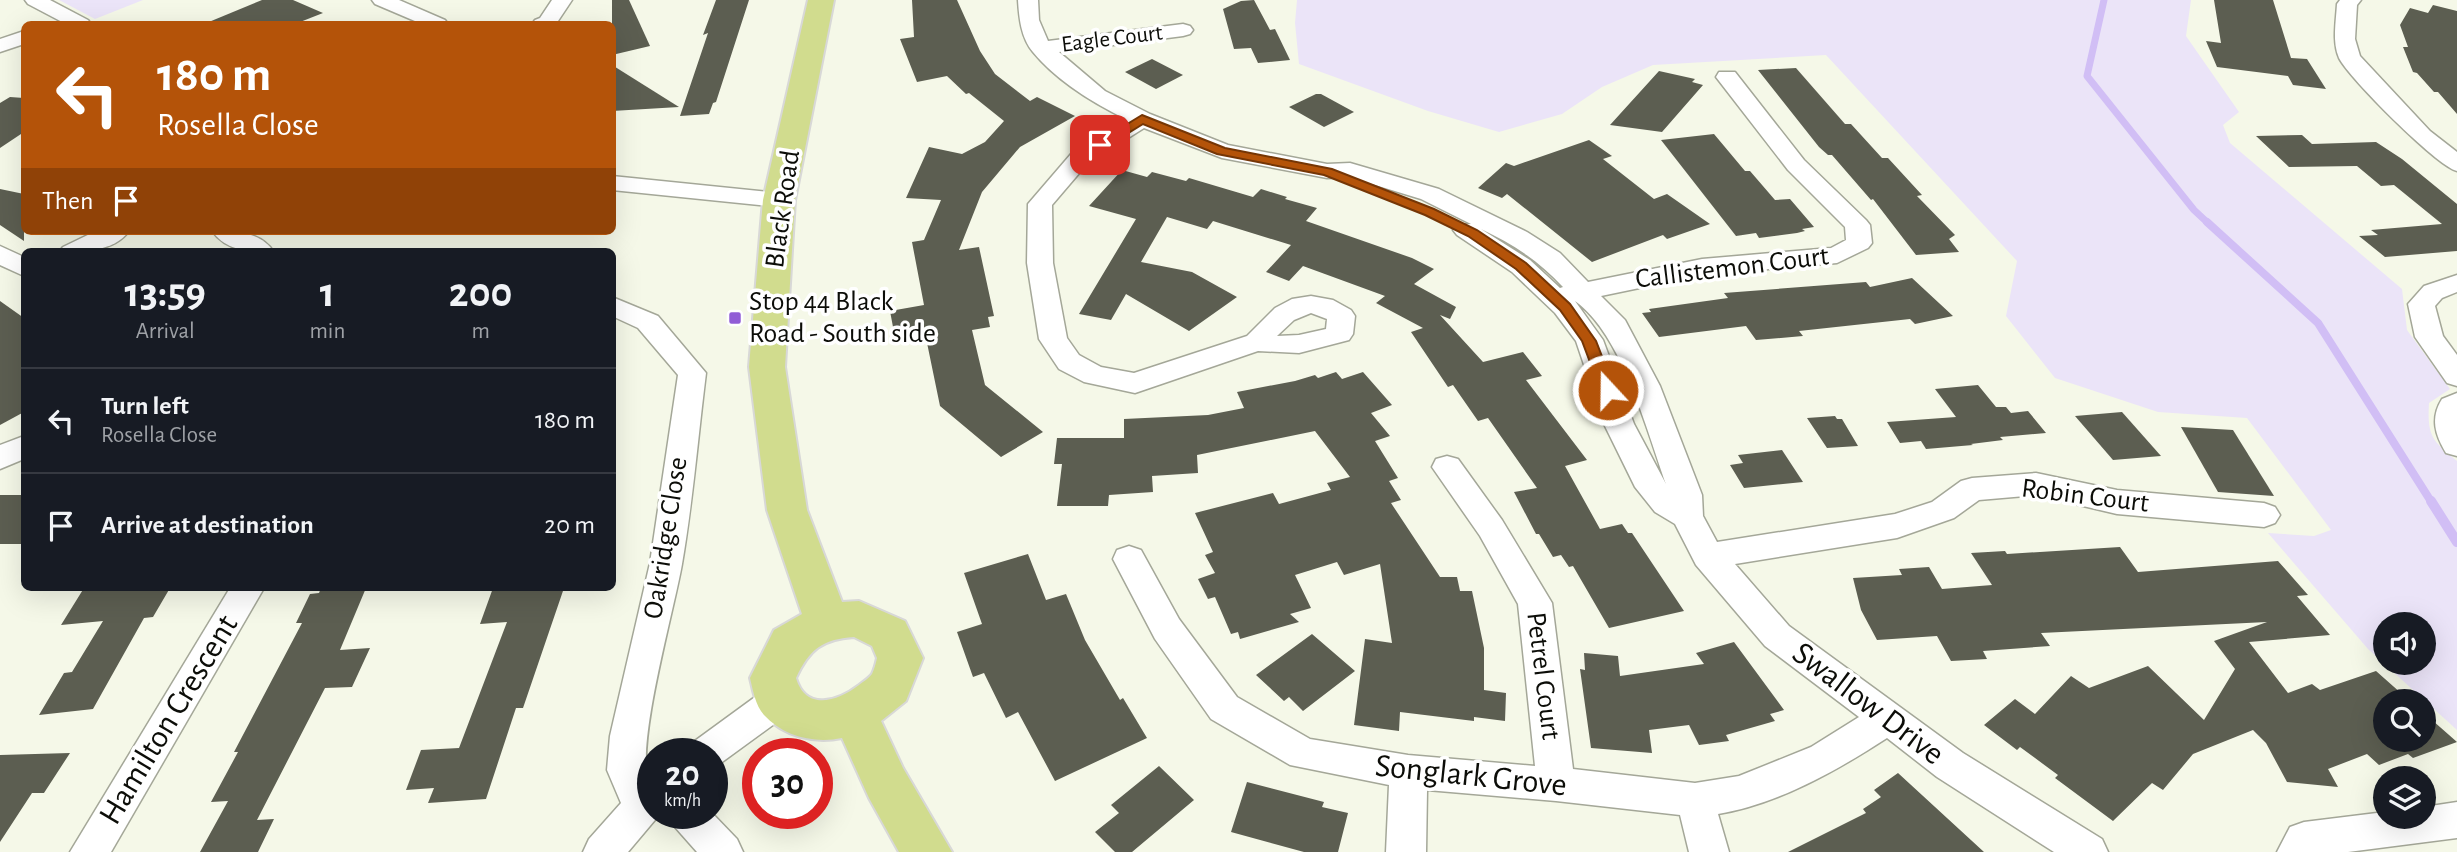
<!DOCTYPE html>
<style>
body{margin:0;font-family:"Alegreya Sans",sans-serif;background:#242831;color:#f1f3f6;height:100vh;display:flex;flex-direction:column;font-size:26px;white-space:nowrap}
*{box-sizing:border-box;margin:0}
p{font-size:23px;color:#9ea1a6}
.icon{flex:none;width:38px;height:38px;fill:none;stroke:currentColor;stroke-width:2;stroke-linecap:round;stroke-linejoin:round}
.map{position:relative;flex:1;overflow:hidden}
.panel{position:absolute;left:21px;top:248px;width:595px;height:343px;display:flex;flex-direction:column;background:#171b24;border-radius:10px;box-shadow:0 7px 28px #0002}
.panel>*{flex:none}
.guide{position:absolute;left:21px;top:21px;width:595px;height:214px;border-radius:10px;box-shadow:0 7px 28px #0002;background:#b45309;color:#fff;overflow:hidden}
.buttons{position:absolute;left:2373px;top:612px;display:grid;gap:14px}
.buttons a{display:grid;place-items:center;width:63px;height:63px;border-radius:50%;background:#171b24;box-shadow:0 7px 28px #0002;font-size:35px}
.speed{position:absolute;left:637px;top:738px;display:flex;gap:14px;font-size:35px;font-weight:700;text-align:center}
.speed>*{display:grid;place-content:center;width:91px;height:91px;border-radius:50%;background:#171b24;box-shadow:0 7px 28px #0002;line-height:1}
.speed small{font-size:18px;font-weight:400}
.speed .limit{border:10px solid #d22;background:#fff;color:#111}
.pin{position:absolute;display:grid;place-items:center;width:60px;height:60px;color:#fff;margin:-30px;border-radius:14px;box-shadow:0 4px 10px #0006}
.me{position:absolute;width:77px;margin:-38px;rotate:339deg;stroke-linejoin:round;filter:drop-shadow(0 0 5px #0008)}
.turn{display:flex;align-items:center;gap:24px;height:147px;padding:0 21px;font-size:32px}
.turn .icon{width:91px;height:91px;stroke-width:2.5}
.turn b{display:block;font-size:49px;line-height:60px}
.then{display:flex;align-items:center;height:66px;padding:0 21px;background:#0003;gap:14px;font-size:26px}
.eta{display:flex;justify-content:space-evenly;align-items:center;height:119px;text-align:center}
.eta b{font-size:42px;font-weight:600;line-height:49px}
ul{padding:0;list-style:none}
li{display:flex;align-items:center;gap:21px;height:105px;padding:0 21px;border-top:2px solid #363941}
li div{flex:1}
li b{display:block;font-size:26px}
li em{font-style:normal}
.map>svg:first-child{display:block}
.green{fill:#ebe4f8;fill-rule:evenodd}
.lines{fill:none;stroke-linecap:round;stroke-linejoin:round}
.stream-far2{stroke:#d1bef5;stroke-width:7}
.stream-far1{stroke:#d1bef5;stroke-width:8}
.stream{stroke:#d1bef5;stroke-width:10}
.building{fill:#5c5e51}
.minor-casing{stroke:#a4a798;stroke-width:3}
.major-casing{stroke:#d8d8d7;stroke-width:4}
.minor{fill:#fff;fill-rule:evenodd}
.major{fill:#d1dc8e;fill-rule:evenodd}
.route{fill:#b45309;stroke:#753606;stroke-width:2}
.poi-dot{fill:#915dd6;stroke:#fff;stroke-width:2.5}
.labels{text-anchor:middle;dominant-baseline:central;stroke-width:7;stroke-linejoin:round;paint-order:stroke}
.far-street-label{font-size:23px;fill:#0c0d08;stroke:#fff}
.street-label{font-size:28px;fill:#0c0d08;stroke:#fff}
.poi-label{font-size:28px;fill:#0c0d08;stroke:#fff;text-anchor:start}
.near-street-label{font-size:33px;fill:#0c0d08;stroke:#fff}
</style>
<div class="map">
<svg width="2457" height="852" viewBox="0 0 2457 852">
<rect width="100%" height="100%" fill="#f5f8e8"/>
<!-- green -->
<g class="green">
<path d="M59 0H143L95 19Z"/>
<path d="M1297 0H2191L2186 36 2239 112 2223 125 2230 143 2402 289 2407 330 2450 389 2429 403C2427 436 2432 441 2457 461V730L2368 649 2268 533 2314 536 2331 530 2247 418 2158 412 2055 378 2006 316 2017 261 1826 55 1653 65 1602 87 1562 114 1499 132 1428 111 1299 64 1295 23ZM2385 625H2424V663H2385Z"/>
</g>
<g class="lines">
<!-- stream-far2 -->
<path class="stream-far2" d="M2104 0 2087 76 2194 210 2209 224"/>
<!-- stream-far1 -->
<path class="stream-far1" d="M2207 222 2318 323 2432 503"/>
<!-- stream -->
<path class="stream" d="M2431 501 2457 542"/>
</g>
<!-- building -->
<g class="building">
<path d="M262 0H293L323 13 295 24H204Z"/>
<path d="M612 0H629L650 46 612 55Z"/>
<path d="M716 0H749L716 102 713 103 709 114 680 116 708 33 703 35Z"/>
<path d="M912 0H957L980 51 995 74 1030 101 1037 97 1075 116 1020 147 982 192 959 250 979 247 994 316 988 317 990 327 972 330 985 385 1043 432 1001 457 940 406 926 338 896 343 890 311 924 305 912 242 924 240 941 200 906 198 929 147 962 154 985 142 1004 121 969 93 966 94 947 76 917 82 900 39 914 37Z"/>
<path d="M1254 0 1270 30 1275 29 1290 60 1258 63 1251 48 1234 49 1223 9 1241 1Z"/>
<path d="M2214 0H2273L2291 58 2307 59 2326 89 2293 85 2288 76 2217 67 2206 41 2221 43Z"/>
<path d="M2433 5 2457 11V114L2438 92H2434L2417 73 2413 72 2403 47H2408L2400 25 2410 8 2428 13Z"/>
<path d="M1152 59 1183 75 1156 89 1125 72Z"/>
<path d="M612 65 679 107 612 111Z"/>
<path d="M1796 68 1845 124H1851L1882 158H1888L1922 195 1917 196 1955 235 1949 239 1959 252 1916 255 1873 199 1871 200 1832 155H1828L1819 147 1758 70Z"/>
<path d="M1659 71 1695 79 1692 82 1703 85 1662 132 1610 125Z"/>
<path d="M1316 94H1321L1354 112 1324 127 1289 107Z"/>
<path d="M10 97 24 98V132L0 148V103Z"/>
<path d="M1714 134 1745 171H1750L1775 200 1790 199 1814 227 1802 229 1805 231 1797 233 1759 238 1756 233 1736 236 1661 140Z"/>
<path d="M2302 135 2312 144 2376 142 2402 159 2457 204V251L2385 257 2359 236 2378 235 2371 230 2442 224 2394 185 2381 186 2357 166 2289 167 2256 136Z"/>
<path d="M1589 140 1612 156 1603 159 1654 199 1667 194 1710 224 1667 239 1663 235 1592 262 1507 194 1502 198 1478 188 1506 163 1514 166Z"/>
<path d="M1122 170 1147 177 1152 172 1186 181 1189 178 1253 197 1261 189 1287 197 1285 199 1317 208 1306 221 1412 258 1434 269 1414 284 1456 307 1450 319 1440 315 1483 362 1523 352 1542 376 1526 380 1587 460 1565 466 1600 529 1622 524 1628 533H1632L1684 611 1609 628 1573 566 1569 567 1561 555 1553 557 1539 534H1536L1514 492 1537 488 1488 418 1478 421 1453 385 1448 387 1411 332 1423 328 1376 303 1385 296 1303 266 1289 281 1266 272 1291 245 1213 221 1207 229 1167 217 1141 262 1192 272 1237 297 1189 331 1126 294 1111 320 1079 314 1136 219 1089 206Z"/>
<path d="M0 189 24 194V241L0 225Z"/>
<path d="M1912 278 1953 316 1915 324 1910 319 1799 331 1803 336 1756 340 1746 326 1659 337 1642 313 1651 312 1649 309 1728 298 1724 293 1866 282 1870 287Z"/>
<path d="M0 301 24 318V412L0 425Z"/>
<path d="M1336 372 1342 379 1363 372 1392 405 1371 413 1390 436 1375 441 1398 478 1389 481 1401 500 1391 503 1440 577H1457L1460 591H1472L1484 648V690L1506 693 1505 721 1474 717V721L1400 712 1399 731 1354 725 1365 639 1392 643 1380 564 1344 575 1337 562 1295 575 1311 608 1290 614 1299 622 1240 639 1238 632 1231 634 1215 597 1208 599 1198 579 1215 573 1205 555 1213 552 1195 513 1273 493 1279 504 1331 490 1327 483 1350 477 1315 431 1197 455 1198 473 1152 476 1153 492 1109 495 1108 506H1057L1062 464H1054L1057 438H1124V419L1208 415 1244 408 1237 392 1295 381 1315 375 1318 378Z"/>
<path d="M1978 385 1996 407H2006L2011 413 2028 411 2046 433 2000 437 2003 440 1971 444 1973 445 1926 449 1921 441 1900 443 1887 422 1956 417 1935 389Z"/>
<path d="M2122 412 2161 456 2113 460 2075 416Z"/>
<path d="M1835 416 1837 419H1842L1858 446 1827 448 1807 418Z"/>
<path d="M2181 427 2233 430 2274 496 2218 492Z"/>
<path d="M1782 450 1803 482 1744 488 1730 465 1743 463 1738 455Z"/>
<rect x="0" y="495" width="24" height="49"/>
<path d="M2120 547 2138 572 2278 561 2308 595 2297 596 2330 635 2249 642 2288 693 2312 684 2320 690 2376 671 2411 702H2385V740H2424V713L2457 742 2413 758 2408 754 2379 765 2367 754 2328 769 2338 787 2287 782 2266 743 2253 730 2193 754 2163 790 2152 783 2113 821 2055 778 2058 775 2020 747 2017 750 1984 725 2015 699 2035 714 2071 676 2089 688 2148 666 2204 720 2235 669 2214 641 2267 622 2041 633 2050 646 1983 651 1987 659 1951 661 1937 636 1877 640 1861 610 1853 578 1902 575 1899 569 1929 567 1942 589 1992 585 1971 553 2005 551 2007 554Z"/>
<path d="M1028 554 1046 600 1066 594 1085 640 1120 700 1123 698 1147 738 1055 781 1018 712 1006 718 984 673 973 677 957 632 982 624 964 573Z"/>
<path d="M84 588H170L153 617 144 618 93 709 39 715 64 673 72 672 103 621 61 625Z"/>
<path d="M321 588H366L340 650 370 648 352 687 325 688 257 820 274 819 258 852H200L228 801 211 802 238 752H234L302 623H296L310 594 319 593Z"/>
<path d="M493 588H564L523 708H516L486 799 428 803 434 788 406 790 421 750 459 748 507 622 480 624Z"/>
<path d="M1312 634 1355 671 1303 711 1289 697 1284 701 1256 675Z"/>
<path d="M1734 642 1784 710 1770 714 1775 721 1726 735 1729 741 1699 745 1689 725 1649 730 1652 753 1591 748 1580 669 1585 670 1584 653 1618 656 1620 676 1704 664 1696 653Z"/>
<path d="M70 753 44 793H32L0 842V755Z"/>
<path d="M1159 766 1194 800 1132 852H1115L1095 832 1119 813 1111 805Z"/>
<path d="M1898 773 1984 852H1788L1866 813 1863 809 1881 797 1874 790Z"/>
<path d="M1247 782 1324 802 1322 807 1348 813 1338 852H1304L1231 832Z"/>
</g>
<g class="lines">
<defs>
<g id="minor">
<path d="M25 0H50L88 20 91 24H66L28 4Z"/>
<path d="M372 0H399L445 20 448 24H422L375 4Z"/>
<path d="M552 0H572L556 24H532L535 20 540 18Z"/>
<path d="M1018 0H1038L1039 20 1048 41 1183 24 1190 26 1193 30 1190 34 1183 36 1059 52 1105 91 1150 114 1228 145 1327 164 1350 163 1439 189 1527 232 1560 253 1588 282 1702 259 1831 248 1846 240 1845 227 1788 170 1716 77 1719 72H1735L1804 160 1866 220 1870 225 1872 243 1868 248 1837 263 1702 275 1601 296 1625 320 1660 386 1702 495 1703 516 1717 542 1895 514 1932 502 1961 481 1972 478 2036 473 2117 490 2264 503 2275 507 2280 515 2275 523 2264 527 2117 514 2036 495 1979 500 1954 518 1897 538 1735 564 1789 626 1963 753 2102 839 2108 852H2054L1937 777 1887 738C1836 771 1778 804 1718 814L1729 852H1689L1680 815 1556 801 1427 790 1426 852H1386L1389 785 1290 765 1211 719 1155 639 1113 559 1117 550 1129 546 1141 550 1179 619 1237 697 1310 739 1408 755 1535 766 1518 604 1480 536 1432 467 1436 459 1447 456 1458 459 1502 520 1552 603 1573 769 1695 783 1739 776 1811 747 1859 717 1765 646 1696 565 1675 524 1655 512 1635 487 1604 424 1576 341 1555 313 1512 272 1457 235 1453 230 1457 225 1471 224 1421 199 1349 177 1327 178 1222 158 1144 128 1087 164 1052 205 1053 263 1067 338 1079 355 1101 367 1134 373 1247 336 1275 308 1292 299 1311 296 1333 300 1351 310 1355 316 1353 334 1349 340 1299 353 1258 351 1135 393 1084 382 1059 369 1039 339 1027 263 1028 204 1071 154 1126 119C1093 103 1056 80 1033 52 1021 38 1019 17 1018 0ZM1481 229C1513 244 1539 261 1563 287L1560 288 1530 260ZM1575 301C1622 334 1647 431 1666 484L1634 424 1603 340ZM1311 313 1327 319 1326 329 1299 335 1277 336 1294 320Z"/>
<path d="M2340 0H2361L2357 5 2355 39 2360 56 2430 131 2457 152V171C2437 166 2349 78 2339 58 2332 42 2336 22 2337 4Z"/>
<path d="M24 31V44L0 52V39Z"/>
<path d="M612 176 779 193 788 195 791 200 788 205 779 207 612 190Z"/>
<path d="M96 231H129C114 252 82 252 59 252L63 247Z"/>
<path d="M212 231C235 231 260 231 274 252 251 252 227 252 212 231Z"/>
<path d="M0 246 24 257V276L0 265Z"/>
<path d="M2457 275V292L2442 298 2435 306 2443 336 2457 355V386L2447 383 2415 337 2408 304 2424 286Z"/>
<path d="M612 297 658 316 706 373C698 436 693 501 682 564 675 606 635 747 649 779L653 777V814H660L628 852H583L589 839 621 803 607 770 610 736 650 563 678 375 638 328 612 316Z"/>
<path d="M2457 393V456L2446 453C2435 435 2430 418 2442 399Z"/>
<path d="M24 436V459L0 469V445Z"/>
<path d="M230 588H264L111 852H70Z"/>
<path d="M779 685 792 689 797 700 792 711 718 765 712 768V754H687L692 743 766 689Z"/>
<path d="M2457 802V838L2348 852H2277L2290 827 2304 822 2385 812V817H2424V807Z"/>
<path d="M712 813 737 839 743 852H697L674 826 669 814Z"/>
</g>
<path id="major" d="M808 0H834L795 200 785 367 807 510 842 602 859 601 905 621 923 658 906 701 881 721 903 768 952 852H899L869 798 842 738C814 744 783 736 764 715 755 705 753 690 750 678L774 630 802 614 767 510 749 367 763 200ZM854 637 872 646 877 658C876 663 874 670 872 674 869 678 863 682 859 685 838 701 806 712 796 678 809 650 822 639 854 637Z"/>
</defs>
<!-- minor casing -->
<use href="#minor" class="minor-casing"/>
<!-- major casing -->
<use href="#major" class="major-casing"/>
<!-- minor -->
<use href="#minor" class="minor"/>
<!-- major -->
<use href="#major" class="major"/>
</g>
<!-- route -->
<path class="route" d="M1142 115 1225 148 1332 169 1434 209 1477 230 1526 263 1570 304 1596 341 1615 390 1608 396 1602 394 1582 341 1560 310 1516 269 1468 236 1425 215 1324 175 1217 154 1143 124 1104 148 1100 149 1093 145Z"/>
<!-- markers -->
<rect class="poi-dot" x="728" y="311" width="14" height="14" rx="3.5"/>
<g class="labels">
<!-- far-street labels -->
<g class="far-street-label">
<text transform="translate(1112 39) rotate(-7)">Eagle Court</text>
</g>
<!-- street labels -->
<g class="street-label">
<text transform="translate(783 209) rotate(-82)">Black Road</text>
<text transform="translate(1732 268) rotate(-7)">Callistemon Court</text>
<text transform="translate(2085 496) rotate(7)">Robin Court</text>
<text transform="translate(666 538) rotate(-81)">Oakridge Close</text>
<text transform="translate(1543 676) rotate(83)">Petrel Court</text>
</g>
<!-- poi labels -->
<g class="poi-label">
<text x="749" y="302">Stop 44 Black<tspan x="749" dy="32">Road - South side</tspan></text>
</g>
<!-- near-street labels -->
<g class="near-street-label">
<text transform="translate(1868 704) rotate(37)">Swallow Drive</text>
<text transform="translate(169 720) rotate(-59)">Hamilton Crescent</text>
<text transform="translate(1471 776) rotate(6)">Songlark Grove</text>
</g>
</g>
</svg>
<div class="buttons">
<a><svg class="icon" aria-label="sound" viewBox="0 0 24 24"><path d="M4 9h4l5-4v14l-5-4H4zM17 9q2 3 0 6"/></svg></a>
<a><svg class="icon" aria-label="search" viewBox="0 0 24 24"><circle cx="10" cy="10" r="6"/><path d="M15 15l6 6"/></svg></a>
<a><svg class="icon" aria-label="layers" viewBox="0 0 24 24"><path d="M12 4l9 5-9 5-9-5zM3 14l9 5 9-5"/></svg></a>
</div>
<div class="speed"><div>20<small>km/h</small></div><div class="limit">30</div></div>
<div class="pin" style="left:1100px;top:145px;background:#d93025"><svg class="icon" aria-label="arrive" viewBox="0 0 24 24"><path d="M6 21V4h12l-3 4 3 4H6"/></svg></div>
<svg class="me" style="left:1608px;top:390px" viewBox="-20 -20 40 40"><circle r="17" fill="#b45309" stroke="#fff" stroke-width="3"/><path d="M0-11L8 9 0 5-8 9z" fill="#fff"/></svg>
<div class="guide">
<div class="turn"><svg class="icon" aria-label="left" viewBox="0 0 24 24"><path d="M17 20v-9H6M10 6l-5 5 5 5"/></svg><div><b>180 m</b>Rosella Close</div></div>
<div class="then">Then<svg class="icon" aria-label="arrive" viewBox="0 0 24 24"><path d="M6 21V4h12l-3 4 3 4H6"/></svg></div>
</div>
<section class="panel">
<div class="eta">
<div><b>13:59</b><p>Arrival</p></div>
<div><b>1</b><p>min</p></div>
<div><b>200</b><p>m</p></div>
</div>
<ul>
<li><svg class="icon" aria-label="left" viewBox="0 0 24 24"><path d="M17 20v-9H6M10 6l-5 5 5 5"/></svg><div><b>Turn left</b><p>Rosella Close</p></div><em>180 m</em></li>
<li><svg class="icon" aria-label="arrive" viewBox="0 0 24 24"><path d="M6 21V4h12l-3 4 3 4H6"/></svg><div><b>Arrive at destination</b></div><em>20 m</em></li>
</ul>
</section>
</div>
